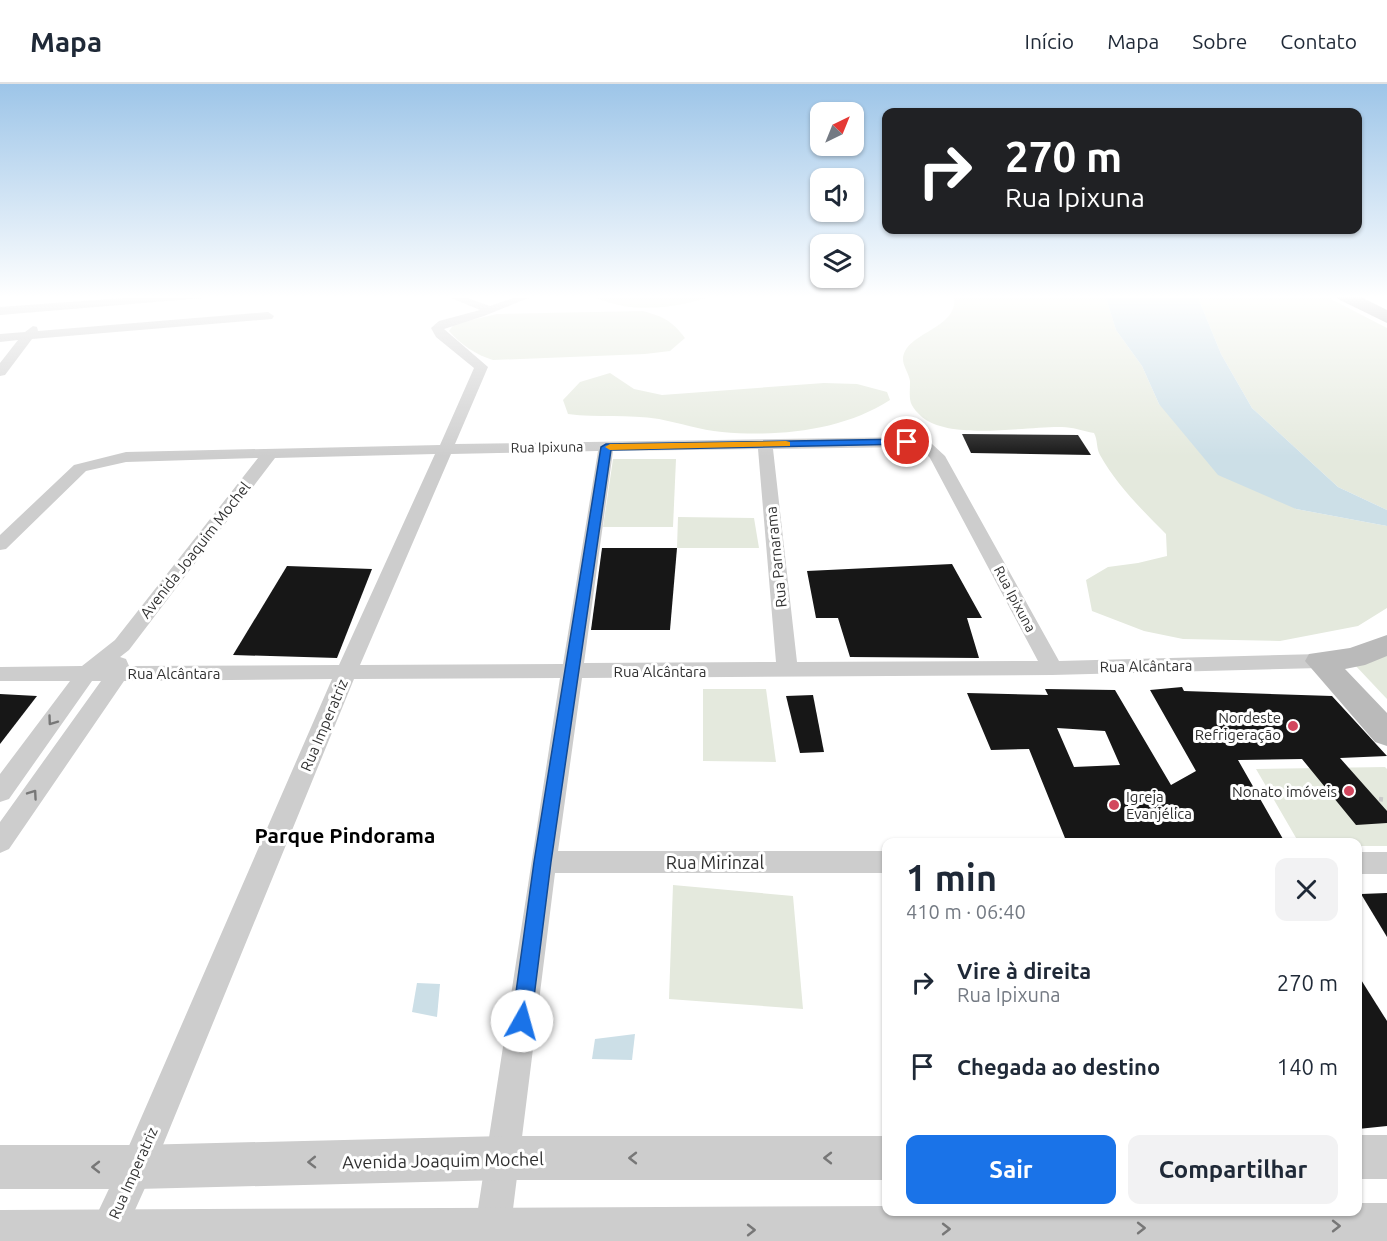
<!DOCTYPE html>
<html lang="pt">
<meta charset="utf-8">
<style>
body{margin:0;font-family:Ubuntu,sans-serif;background:#f2f2f3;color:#1f2937;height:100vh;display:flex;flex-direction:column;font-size:22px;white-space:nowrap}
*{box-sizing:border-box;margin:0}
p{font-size:20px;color:#747a83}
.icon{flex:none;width:33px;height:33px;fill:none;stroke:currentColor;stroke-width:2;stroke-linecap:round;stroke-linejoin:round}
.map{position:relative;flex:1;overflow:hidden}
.drawer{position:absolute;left:882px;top:754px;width:480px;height:378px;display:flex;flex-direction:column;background:#fff;border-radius:12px;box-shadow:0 2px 4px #0004}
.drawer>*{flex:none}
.top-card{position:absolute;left:882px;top:24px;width:480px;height:126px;border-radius:12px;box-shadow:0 2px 4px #0004;background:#202124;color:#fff;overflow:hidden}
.needle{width:39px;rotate:43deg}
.tools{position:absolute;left:810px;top:18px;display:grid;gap:12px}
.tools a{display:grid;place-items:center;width:54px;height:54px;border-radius:12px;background:#fff;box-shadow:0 2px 4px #0004;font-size:30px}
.pin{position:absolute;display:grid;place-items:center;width:51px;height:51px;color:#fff;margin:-26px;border:3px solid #fff;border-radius:50%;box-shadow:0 2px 6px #0007}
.me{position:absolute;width:66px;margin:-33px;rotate:7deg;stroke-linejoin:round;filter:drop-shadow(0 0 4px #0008)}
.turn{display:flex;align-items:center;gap:21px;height:126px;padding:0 24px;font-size:27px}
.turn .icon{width:78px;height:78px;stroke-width:2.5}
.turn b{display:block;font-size:42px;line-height:51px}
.round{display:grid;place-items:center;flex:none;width:63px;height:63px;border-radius:12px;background:#f2f2f3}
.head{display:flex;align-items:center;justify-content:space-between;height:102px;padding:0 24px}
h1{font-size:36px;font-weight:700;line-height:45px}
.primary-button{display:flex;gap:12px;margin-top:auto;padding:12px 24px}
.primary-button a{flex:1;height:69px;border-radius:12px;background:#1a73e8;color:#fff;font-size:24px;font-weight:700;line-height:69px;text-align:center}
.primary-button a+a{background:#f2f2f3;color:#1f2937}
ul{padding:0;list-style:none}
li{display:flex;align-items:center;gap:18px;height:84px;padding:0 24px}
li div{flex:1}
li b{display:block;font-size:22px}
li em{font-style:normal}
header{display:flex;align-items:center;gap:36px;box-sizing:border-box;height:84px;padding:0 30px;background:#fff;border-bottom:2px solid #e0e1e3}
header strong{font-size:28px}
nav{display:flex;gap:33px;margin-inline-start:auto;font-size:21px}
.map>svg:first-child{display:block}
.green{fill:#e4e9dd}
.water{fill:#ccdfe7}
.building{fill:#171717;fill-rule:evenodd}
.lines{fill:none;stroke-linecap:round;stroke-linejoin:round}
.path{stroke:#cacaca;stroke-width:4.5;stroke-dasharray:4 4;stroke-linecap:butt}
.minor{fill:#cdcdcd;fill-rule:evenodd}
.tertiary{fill:#cdcdcd;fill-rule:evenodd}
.secondary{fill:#bababa;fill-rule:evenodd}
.primary{fill:#a8a8a8;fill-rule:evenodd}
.oneway{stroke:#777}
.route{fill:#1a73e8;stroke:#114b97;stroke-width:1.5}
.slow{fill:#f59e0b}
.poi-dot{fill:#d2475e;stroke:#fff;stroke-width:2}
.labels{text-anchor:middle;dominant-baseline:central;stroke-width:6;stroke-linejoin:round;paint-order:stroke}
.far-street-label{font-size:14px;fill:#303030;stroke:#fff}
.street-label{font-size:15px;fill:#303030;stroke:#fff}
.poi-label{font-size:15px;fill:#303030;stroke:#fff;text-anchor:end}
.near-street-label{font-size:18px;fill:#303030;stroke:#fff}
.near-quarter-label{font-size:21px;font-weight:bold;fill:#000;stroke:#fff}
</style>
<header>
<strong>Mapa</strong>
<nav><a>Início</a><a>Mapa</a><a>Sobre</a><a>Contato</a></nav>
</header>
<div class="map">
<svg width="1387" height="1157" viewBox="0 0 1387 1157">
<rect width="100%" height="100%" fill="#fff"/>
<!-- green -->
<g class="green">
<path d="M590 211H715C675 225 629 231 590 211Z"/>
<path d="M954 211H1105L1116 246 1142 282 1159 320 1296 425 1387 442V524L1358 542 1280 557 1183 555 1144 547 1092 527 1086 496 1108 483 1138 479 1167 472 1166 450C1142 426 1116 400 1100 371 1096 364 1098 356 1094 349 1083 347 1072 343 1062 343 1026 342 951 357 922 333 907 319 910 316 910 297 909 290 903 282 903 275 905 247 960 246 954 211Z"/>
<path d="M1197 211H1323L1387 244V426L1338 403 1252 324 1221 270Z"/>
<path d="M643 227C664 233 671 236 685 254L670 267 645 270 493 276C476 271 460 260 449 247L454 240 497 230Z"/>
<path d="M610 289 634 305 662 311 824 299 857 300 887 308 890 316C842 347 777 353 722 348 700 346 680 339 659 335 628 330 598 334 568 330L563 316 580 298Z"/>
<path d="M613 375H676L673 443H603Z"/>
<path d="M678 433 754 434 759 464H677Z"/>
<path d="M1387 569V615L1354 580Z"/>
<path d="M703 605H766L776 678 703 677Z"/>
<path d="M1385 683 1387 685V762H1358V759H1299L1256 685Z"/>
<path d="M673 801 793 812 803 925 669 915Z"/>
</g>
<!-- water -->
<g class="water">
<path d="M1105 211H1197L1221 270 1252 324 1338 403 1387 426V442L1296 425 1218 391 1159 320 1142 282 1116 246Z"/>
<path d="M417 899 440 900 437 933 412 928Z"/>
<path d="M635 950 632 976 592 975 595 955Z"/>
</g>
<!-- building -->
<g class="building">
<path d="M962 350 1078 351 1091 371 971 369Z"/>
<path d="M602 464H677L670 546H591Z"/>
<path d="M952 480 982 534H967L979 574 850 573 838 534H816L807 487Z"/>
<path d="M287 482 372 485 337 574 233 571Z"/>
<path d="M1182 603 1184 607 1332 612 1387 672 1340 674 1387 727V739L1356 741 1302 675 1238 676 1283 755 1257 759H1067L1029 665 991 666 967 609 1048 611 1045 605 1115 606 1171 701 1196 687 1150 606ZM1057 644 1105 647 1120 681 1074 683Z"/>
<path d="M0 610 37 612 0 660Z"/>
<path d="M813 611 824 668 800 669 786 612Z"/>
<path d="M1387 809V853L1361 810Z"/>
<path d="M1358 891 1387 937V1042L1358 1045Z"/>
</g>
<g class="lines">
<!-- path -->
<path class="path" d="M1379 715 1387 716"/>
<!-- minor -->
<g class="minor">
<path d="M165 211H209L203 214 0 231V223Z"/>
<path d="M444 211H459L490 222 521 211H536L484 232 444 245 488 283 455 360 907 353 932 360 945 372 1059 577 1320 570 1327 572 1330 577 1327 582 1320 584 1052 591 582 594 558 767H886V789H555L509 1157H473L560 594 354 595 149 1095 121 1157H91L88 1149 125 1071 332 595 124 597 9 765 0 769V738L101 597H92L9 715 0 718V690L70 597H0V583L82 582 115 556 258 374 126 378 86 387 6 465 0 466V451L74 381 126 368 440 361 474 284 436 253 431 244 439 237 480 226ZM907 363 922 366 930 374 1038 577 797 578 773 365ZM758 365 776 578 584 579 613 367ZM598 367 563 580 360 581 451 370ZM435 370 339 581 129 582 126 575 120 573 129 566 275 374Z"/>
<path d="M268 228 274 232 272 235 32 255 5 291 0 292V279L18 256 0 258V250L25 248 33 242 37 243 38 247Z"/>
<rect x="1358" y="768" width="29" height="22"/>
</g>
<!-- tertiary -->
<g class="tertiary">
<rect x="1358" y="1051" width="29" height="44"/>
<path d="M504 1052H886V1096H504L137 1105H0V1061H137Z"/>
<path d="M1358 1119H1387V1157H0V1126L886 1122V1128H1358Z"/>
</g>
<!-- secondary -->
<path class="secondary" d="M1387 551V572L1365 581 1345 585 1387 629V662L1375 658 1305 577 1309 570 1350 564Z"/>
<!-- primary -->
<path class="primary" d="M1335 211H1357L1387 226V239L1338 215Z"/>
</g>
<!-- one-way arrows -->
<defs><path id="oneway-chevron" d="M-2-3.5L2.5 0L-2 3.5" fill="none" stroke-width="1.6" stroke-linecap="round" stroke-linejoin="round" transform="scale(1.5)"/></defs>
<g class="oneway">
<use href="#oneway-chevron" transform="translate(52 637) rotate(126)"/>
<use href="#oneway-chevron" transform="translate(33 710) rotate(-55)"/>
<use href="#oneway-chevron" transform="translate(633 1074) rotate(180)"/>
<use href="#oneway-chevron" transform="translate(828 1074) rotate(180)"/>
<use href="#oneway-chevron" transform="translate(312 1078) rotate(179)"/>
<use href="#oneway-chevron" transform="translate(96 1083) rotate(-180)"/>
<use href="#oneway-chevron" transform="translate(1336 1142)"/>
<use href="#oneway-chevron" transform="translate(1141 1144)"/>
<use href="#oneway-chevron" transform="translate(946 1145)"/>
<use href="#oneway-chevron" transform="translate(751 1146)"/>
</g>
<!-- sky -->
<linearGradient id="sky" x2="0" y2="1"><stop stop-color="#9dc5e8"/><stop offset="0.57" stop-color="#fff"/><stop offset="1" stop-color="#fff" stop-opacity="0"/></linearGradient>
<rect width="1387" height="373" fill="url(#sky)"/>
<!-- route -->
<path class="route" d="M907 355 912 358 910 360 611 366 551 778 531 937 529 944 522 947 515 944 512 937 534 778 601 363 606 360Z"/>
<!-- slow -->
<path class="slow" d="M786 357 790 358V362L610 366 605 363 610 360Z"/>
<!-- markers -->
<g class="poi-dot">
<circle cx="1293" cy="642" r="6"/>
<circle cx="1349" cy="707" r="6"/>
<circle cx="1114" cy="721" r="6"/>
</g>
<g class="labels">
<!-- far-street labels -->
<g class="far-street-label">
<text transform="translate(547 363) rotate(-1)">Rua Ipixuna</text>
<text transform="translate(1015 515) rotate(62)">Rua Ipixuna</text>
</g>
<!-- street labels -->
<g class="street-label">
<text transform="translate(195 466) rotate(-52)">Avenida Joaquim Mochel</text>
<text transform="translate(776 473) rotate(-96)">Rua Parnarama</text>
<text transform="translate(1146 582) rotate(-1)">Rua Alcântara</text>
<text x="660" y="587">Rua Alcântara</text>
<text x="174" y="589">Rua Alcântara</text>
<text transform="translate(324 641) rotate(-67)">Rua Imperatriz</text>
<text transform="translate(133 1089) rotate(-66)">Rua Imperatriz</text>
</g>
<!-- poi labels -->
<g class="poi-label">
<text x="1281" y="633">Nordeste<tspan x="1281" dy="17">Refrigeração</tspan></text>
<text x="1337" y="707">Nonato imóveis</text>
<text x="1126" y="712" text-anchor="start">Igreja<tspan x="1126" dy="17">Evanjélica</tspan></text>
</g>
<!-- near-street labels -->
<g class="near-street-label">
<text x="715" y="778">Rua Mirinzal</text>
<text transform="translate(443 1076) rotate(-1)">Avenida Joaquim Mochel</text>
</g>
<!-- near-quarter labels -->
<g class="near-quarter-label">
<text x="345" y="751">Parque Pindorama</text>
</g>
</g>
</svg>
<div class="tools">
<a><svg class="needle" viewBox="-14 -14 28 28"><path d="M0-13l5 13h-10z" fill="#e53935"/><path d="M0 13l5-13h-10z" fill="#747a83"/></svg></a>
<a><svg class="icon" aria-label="sound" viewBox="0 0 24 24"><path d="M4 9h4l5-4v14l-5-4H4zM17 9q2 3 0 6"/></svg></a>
<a><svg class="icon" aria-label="layers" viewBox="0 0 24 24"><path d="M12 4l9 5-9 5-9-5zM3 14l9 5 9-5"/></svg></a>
</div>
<div class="pin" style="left:907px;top:358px;background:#d93025"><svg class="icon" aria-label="arrive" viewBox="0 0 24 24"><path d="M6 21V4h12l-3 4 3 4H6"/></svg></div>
<svg class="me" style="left:522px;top:937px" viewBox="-20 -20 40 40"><circle r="19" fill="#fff"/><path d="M0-13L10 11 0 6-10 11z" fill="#1a73e8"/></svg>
<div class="top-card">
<div class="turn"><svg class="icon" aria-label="right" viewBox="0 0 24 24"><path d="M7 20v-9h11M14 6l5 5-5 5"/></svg><div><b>270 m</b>Rua Ipixuna</div></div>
</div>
<section class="drawer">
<div class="head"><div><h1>1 min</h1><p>410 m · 06:40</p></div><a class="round"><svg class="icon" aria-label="close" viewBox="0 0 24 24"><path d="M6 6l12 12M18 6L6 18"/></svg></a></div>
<ul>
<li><svg class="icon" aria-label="right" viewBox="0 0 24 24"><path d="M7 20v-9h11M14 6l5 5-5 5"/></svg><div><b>Vire à direita</b><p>Rua Ipixuna</p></div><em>270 m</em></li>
<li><svg class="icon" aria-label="arrive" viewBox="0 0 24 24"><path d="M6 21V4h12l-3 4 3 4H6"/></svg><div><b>Chegada ao destino</b></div><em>140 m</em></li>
</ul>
<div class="primary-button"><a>Sair</a><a>Compartilhar</a></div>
</section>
</div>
